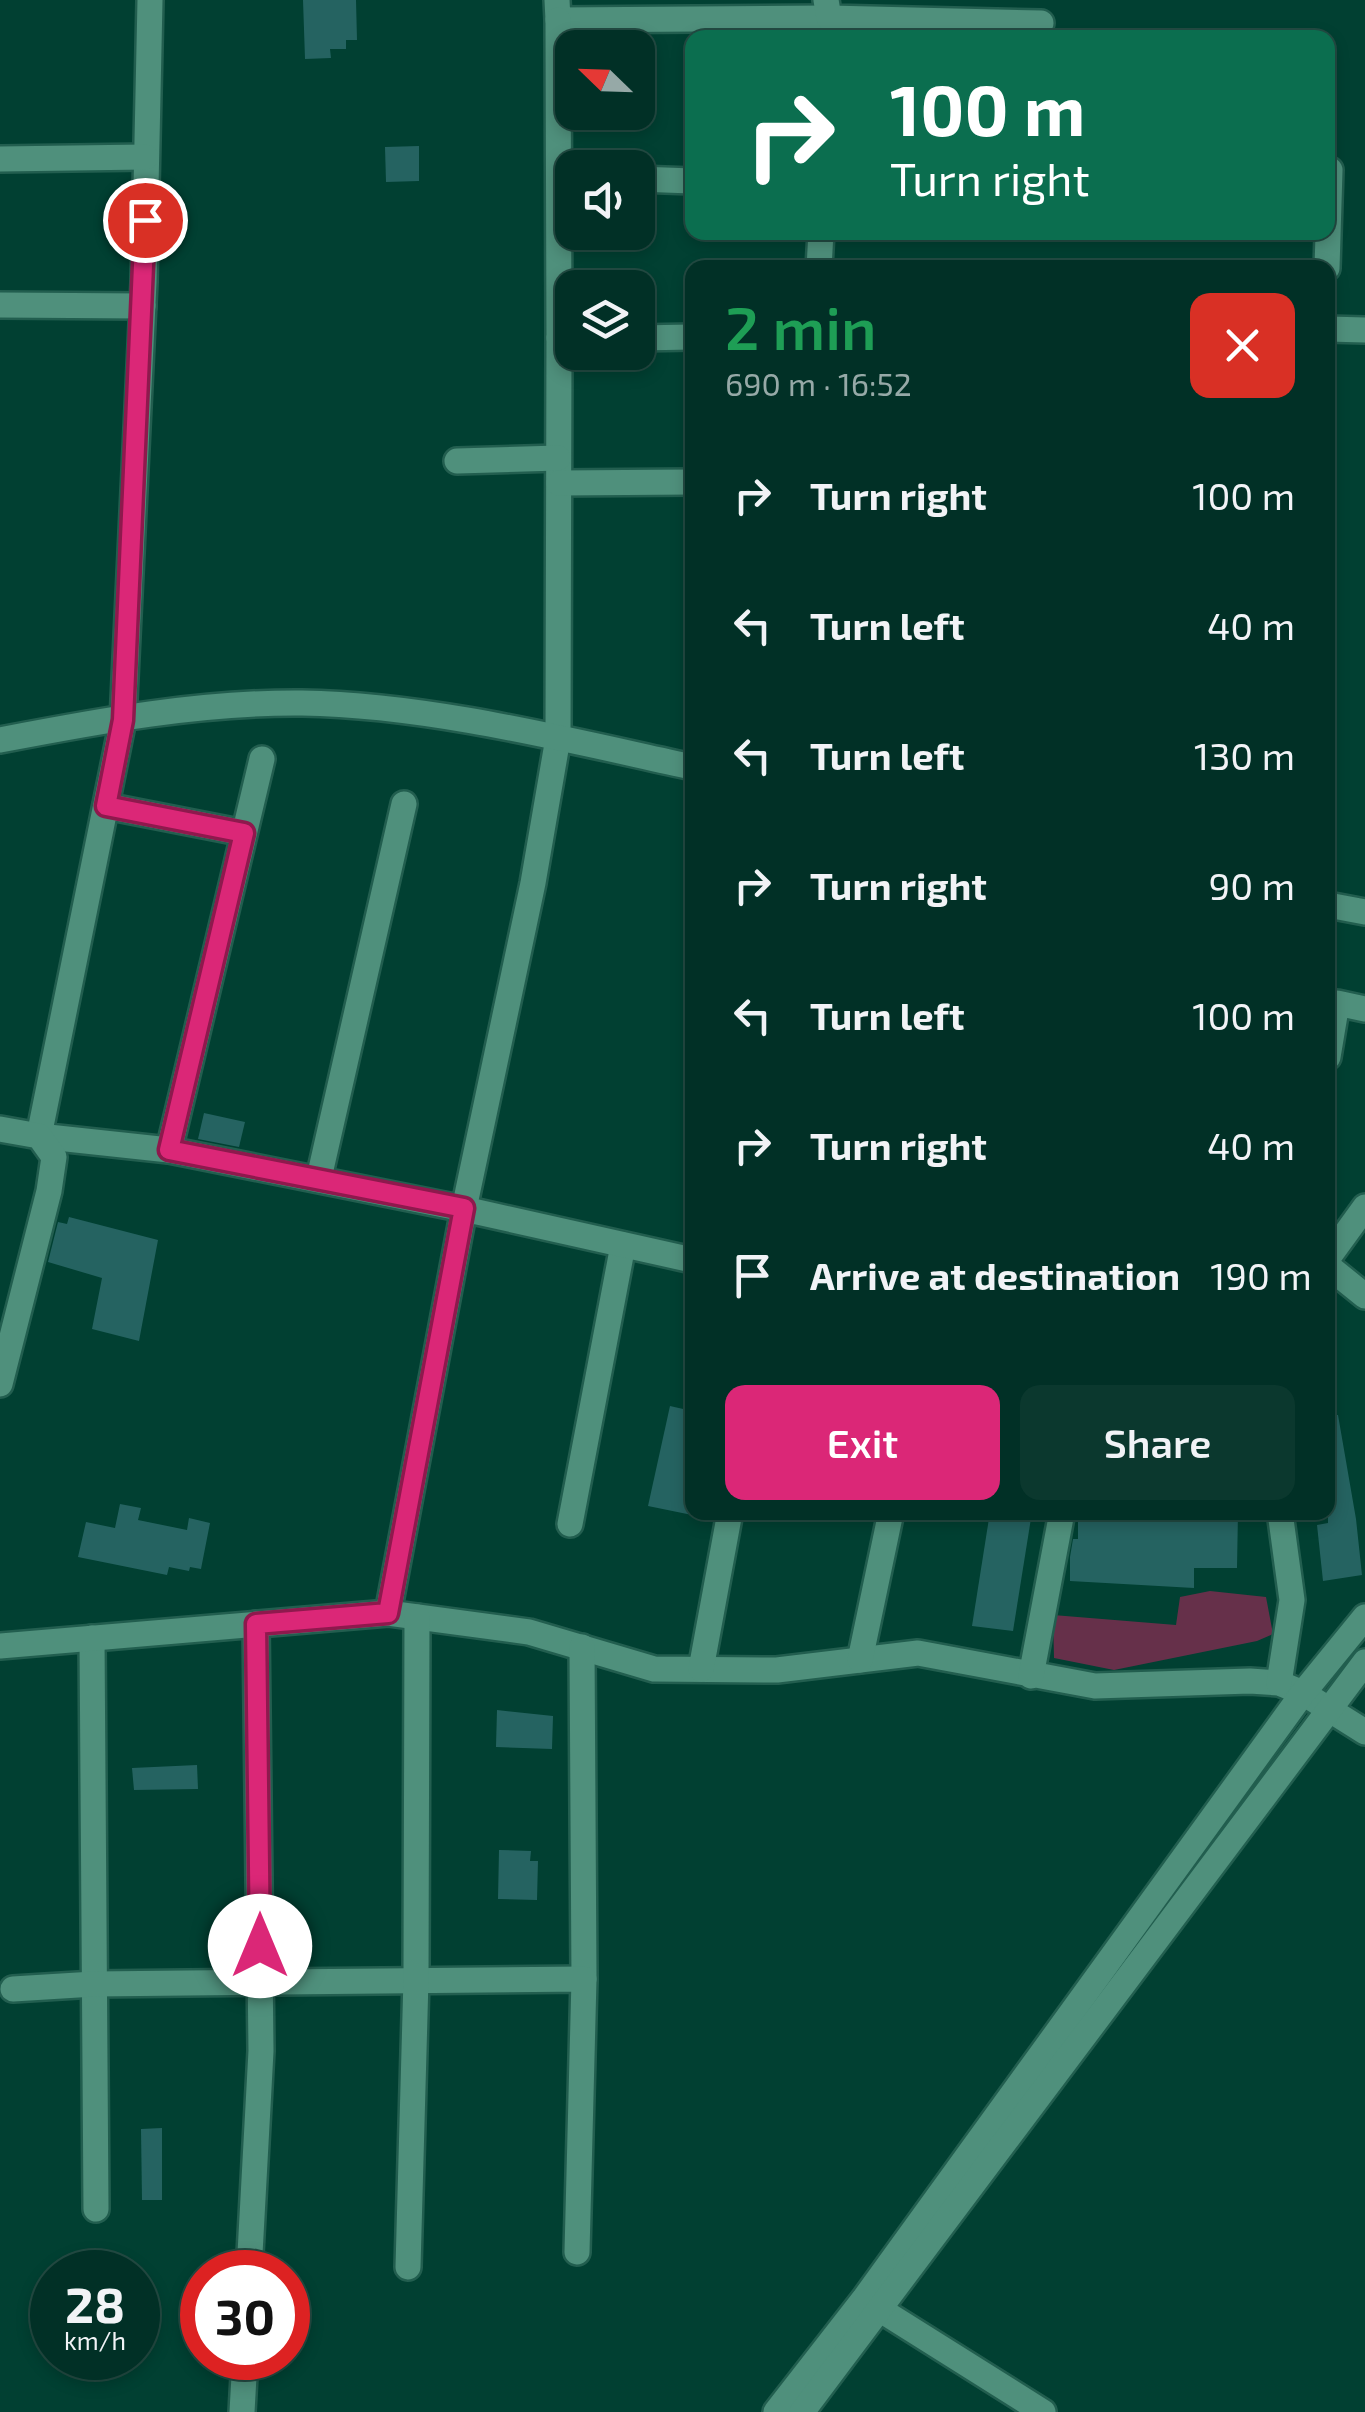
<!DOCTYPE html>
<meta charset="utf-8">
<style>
body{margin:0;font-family:"Exo 2",sans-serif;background:#0b382e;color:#f1f3f6;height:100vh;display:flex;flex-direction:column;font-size:38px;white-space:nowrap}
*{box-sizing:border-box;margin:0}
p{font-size:32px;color:#96a9a7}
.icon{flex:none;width:55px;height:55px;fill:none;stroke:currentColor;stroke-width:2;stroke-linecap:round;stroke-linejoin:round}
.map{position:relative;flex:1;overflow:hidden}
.panel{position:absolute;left:685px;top:260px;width:650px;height:1260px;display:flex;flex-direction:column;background:#013026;border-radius:20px;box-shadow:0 5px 15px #0003,0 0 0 2px #234b43}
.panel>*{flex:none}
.banner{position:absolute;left:685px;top:30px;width:650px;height:210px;border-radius:20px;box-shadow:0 5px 15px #0003,0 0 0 2px #234b43;background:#0b6e4f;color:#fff;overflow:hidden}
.needle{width:65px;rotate:293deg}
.controls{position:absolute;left:555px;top:30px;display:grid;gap:20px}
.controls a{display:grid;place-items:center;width:100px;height:100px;border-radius:20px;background:#013026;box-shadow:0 5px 15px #0003,0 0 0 2px #234b43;font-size:50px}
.speed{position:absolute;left:30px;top:2250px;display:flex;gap:20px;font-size:50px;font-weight:700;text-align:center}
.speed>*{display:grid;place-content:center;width:130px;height:130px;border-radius:50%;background:#013026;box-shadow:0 5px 15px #0003,0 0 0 2px #234b43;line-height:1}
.speed small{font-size:25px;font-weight:400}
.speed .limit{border:15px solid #d22;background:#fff;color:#111}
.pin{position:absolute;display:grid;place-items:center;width:85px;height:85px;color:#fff;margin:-42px;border:5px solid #fff;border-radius:50%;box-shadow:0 2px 10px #0007}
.me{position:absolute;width:110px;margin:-55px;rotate:0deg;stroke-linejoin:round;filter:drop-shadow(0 0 8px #0008)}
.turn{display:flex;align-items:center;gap:35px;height:210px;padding:0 40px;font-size:45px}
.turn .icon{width:130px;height:130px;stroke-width:2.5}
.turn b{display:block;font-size:70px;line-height:85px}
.round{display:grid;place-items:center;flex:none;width:105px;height:105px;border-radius:20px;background:#0b382e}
.summary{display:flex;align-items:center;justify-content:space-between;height:170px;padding:0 40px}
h1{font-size:60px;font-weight:600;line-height:75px;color:#1e9e55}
.cta{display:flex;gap:20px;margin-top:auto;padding:20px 40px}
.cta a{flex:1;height:115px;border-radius:20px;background:#db2777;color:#fff;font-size:40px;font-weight:600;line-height:115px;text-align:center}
.cta a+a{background:#0b382e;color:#f1f3f6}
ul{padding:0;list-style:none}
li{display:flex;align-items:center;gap:30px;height:130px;padding:0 40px}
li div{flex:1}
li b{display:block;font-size:38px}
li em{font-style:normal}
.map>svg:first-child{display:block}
.green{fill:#66304a}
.building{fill:#256361}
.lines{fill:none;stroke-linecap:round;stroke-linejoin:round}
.minor-casing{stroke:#225e4f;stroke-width:30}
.minor{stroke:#4f907c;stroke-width:25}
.route-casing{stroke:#8e194d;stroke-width:25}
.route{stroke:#db2777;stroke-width:18}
</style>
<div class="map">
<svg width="1365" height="2412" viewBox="0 0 1365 2412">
<rect width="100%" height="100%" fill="#014032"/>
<!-- green -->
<path class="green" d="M1210 1591 1266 1597 1273 1634 1257 1641 1114 1670 1054 1658 1053 1615 1176 1625 1180 1597Z"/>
<!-- building -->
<g class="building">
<path d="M303 0H356L357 40H346V49H330L331 58 305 59Z"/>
<path d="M419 146V181L386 182 385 147Z"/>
<path d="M204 1113 245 1122 239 1147 198 1139Z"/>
<path d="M69 1217 158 1240 139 1341 92 1329 102 1278 48 1262 58 1222 67 1224Z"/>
<path d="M670 1406 692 1411V1515L648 1506Z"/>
<path d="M1328 1415H1338L1356 1519 1362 1575 1323 1581 1317 1525 1328 1523Z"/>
<path d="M120 1504 141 1508 138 1520 187 1530 189 1518 210 1523 201 1569 190 1567 189 1571 169 1567 167 1575 78 1557 86 1522 115 1528Z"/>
<path d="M990 1512H1032L1013 1631 972 1626Z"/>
<path d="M1078 1512H1238L1237 1568H1194V1588L1070 1581V1557L1073 1539H1078Z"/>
<path d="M497 1710 553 1716 552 1749 496 1747Z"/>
<path d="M197 1765 198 1789 134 1790 132 1768Z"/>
<path d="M499 1850 531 1851 530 1861H538L537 1900 498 1899Z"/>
<path d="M162 2128V2200H142L141 2129Z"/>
</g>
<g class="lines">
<defs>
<g id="minor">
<path d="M150 0 144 282 123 720 39 1136 169 1150 464 1209 533 883 558 738 559 338"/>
<path d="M557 0 558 20 829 18 828 38"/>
<path d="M826 0 829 18 1041 23"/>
<path d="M558 20 559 338H572"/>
<path d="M0 159 146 157"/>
<path d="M638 179 692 181"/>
<path d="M819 268 821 232"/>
<path d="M1327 268 1330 170H1328"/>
<path d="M0 305 143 306"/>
<path d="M1328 329 1365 330"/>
<path d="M638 338 692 337"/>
<path d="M457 461 558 458"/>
<path d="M559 483 692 482"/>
<path d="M0 740C99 721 201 702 302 703 430 705 567 740 692 767"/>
<path d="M106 806 244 833"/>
<path d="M1328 905 1365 912"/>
<path d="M1328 1057 1337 1003 1365 1009"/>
<path d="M0 1129 39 1136 54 1157 49 1191 0 1384"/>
<path d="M169 1150 262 759"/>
<path d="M319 1178 404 804"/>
<path d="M1365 1207 1328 1258 1329 1267 1365 1296"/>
<path d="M570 1524 623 1245"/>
<path d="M388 1613 464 1209 692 1260"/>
<path d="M92 1638 96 2209"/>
<path d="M0 1646 388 1613 529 1632 654 1669 777 1670 918 1653 1095 1686 1250 1681 1279 1683 1303 1693 1365 1732"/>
<path d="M582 1647 584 1979"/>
<path d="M860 1660 891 1512"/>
<path d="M701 1669 730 1512"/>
<path d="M1031 1676 1062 1512"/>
<path d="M1279 1683 1292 1600 1280 1512"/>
<path d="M13 1989 94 1984 584 1979 577 2252"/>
<path d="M408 2267 416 1979 417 1617"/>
<path d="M249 2272 261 2051 256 1624"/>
<path d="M868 2302 1043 2412"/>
<path d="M242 2412 245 2358"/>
<path d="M776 2412 864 2299 1303 1693 1365 1617"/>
<path d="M802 2412 1365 1662"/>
</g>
</defs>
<!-- minor casing -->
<use href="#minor" class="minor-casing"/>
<!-- minor -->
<use href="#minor" class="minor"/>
</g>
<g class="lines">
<defs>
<path id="route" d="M145 220 123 720 106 806 244 833 169 1150 464 1208 388 1613 256 1624 260 1946"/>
</defs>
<!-- route casing -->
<use href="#route" class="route-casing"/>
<!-- route -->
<use href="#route" class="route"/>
</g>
</svg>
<div class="controls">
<a><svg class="needle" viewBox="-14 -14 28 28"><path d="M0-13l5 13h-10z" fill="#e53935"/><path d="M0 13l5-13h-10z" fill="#96a9a7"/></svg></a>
<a><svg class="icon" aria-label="sound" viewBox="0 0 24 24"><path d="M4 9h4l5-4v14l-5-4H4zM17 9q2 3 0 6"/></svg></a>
<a><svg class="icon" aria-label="layers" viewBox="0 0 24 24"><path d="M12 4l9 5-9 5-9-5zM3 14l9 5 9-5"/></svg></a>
</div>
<div class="speed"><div>28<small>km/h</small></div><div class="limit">30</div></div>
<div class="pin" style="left:145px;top:220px;background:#d93025"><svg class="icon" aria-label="arrive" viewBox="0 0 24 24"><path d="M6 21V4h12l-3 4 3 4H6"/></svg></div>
<svg class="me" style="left:260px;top:1946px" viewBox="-20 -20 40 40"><circle r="19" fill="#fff"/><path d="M0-13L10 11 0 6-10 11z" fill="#db2777"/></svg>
<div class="banner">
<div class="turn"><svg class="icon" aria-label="right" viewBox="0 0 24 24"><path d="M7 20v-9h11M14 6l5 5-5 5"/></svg><div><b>100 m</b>Turn right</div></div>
</div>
<section class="panel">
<div class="summary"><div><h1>2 min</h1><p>690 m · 16:52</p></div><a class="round" style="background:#d93025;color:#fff"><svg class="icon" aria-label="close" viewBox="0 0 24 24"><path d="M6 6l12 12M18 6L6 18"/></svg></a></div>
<ul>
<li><svg class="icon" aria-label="right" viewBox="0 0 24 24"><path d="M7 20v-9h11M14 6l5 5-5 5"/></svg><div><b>Turn right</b></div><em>100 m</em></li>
<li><svg class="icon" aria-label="left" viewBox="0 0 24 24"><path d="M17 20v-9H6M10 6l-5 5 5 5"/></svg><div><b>Turn left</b></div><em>40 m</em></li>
<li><svg class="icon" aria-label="left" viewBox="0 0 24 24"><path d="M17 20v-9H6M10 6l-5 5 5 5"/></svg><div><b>Turn left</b></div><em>130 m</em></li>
<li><svg class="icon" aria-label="right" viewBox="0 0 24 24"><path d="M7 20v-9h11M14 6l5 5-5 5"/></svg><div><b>Turn right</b></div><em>90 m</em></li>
<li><svg class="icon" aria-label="left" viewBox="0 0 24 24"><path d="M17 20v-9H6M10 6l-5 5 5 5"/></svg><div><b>Turn left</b></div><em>100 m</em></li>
<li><svg class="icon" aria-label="right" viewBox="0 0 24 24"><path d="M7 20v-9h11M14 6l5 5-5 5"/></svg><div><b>Turn right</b></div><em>40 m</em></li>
<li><svg class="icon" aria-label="arrive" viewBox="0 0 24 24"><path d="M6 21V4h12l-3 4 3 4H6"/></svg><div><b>Arrive at destination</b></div><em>190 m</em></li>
</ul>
<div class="cta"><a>Exit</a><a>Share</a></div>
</section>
</div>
